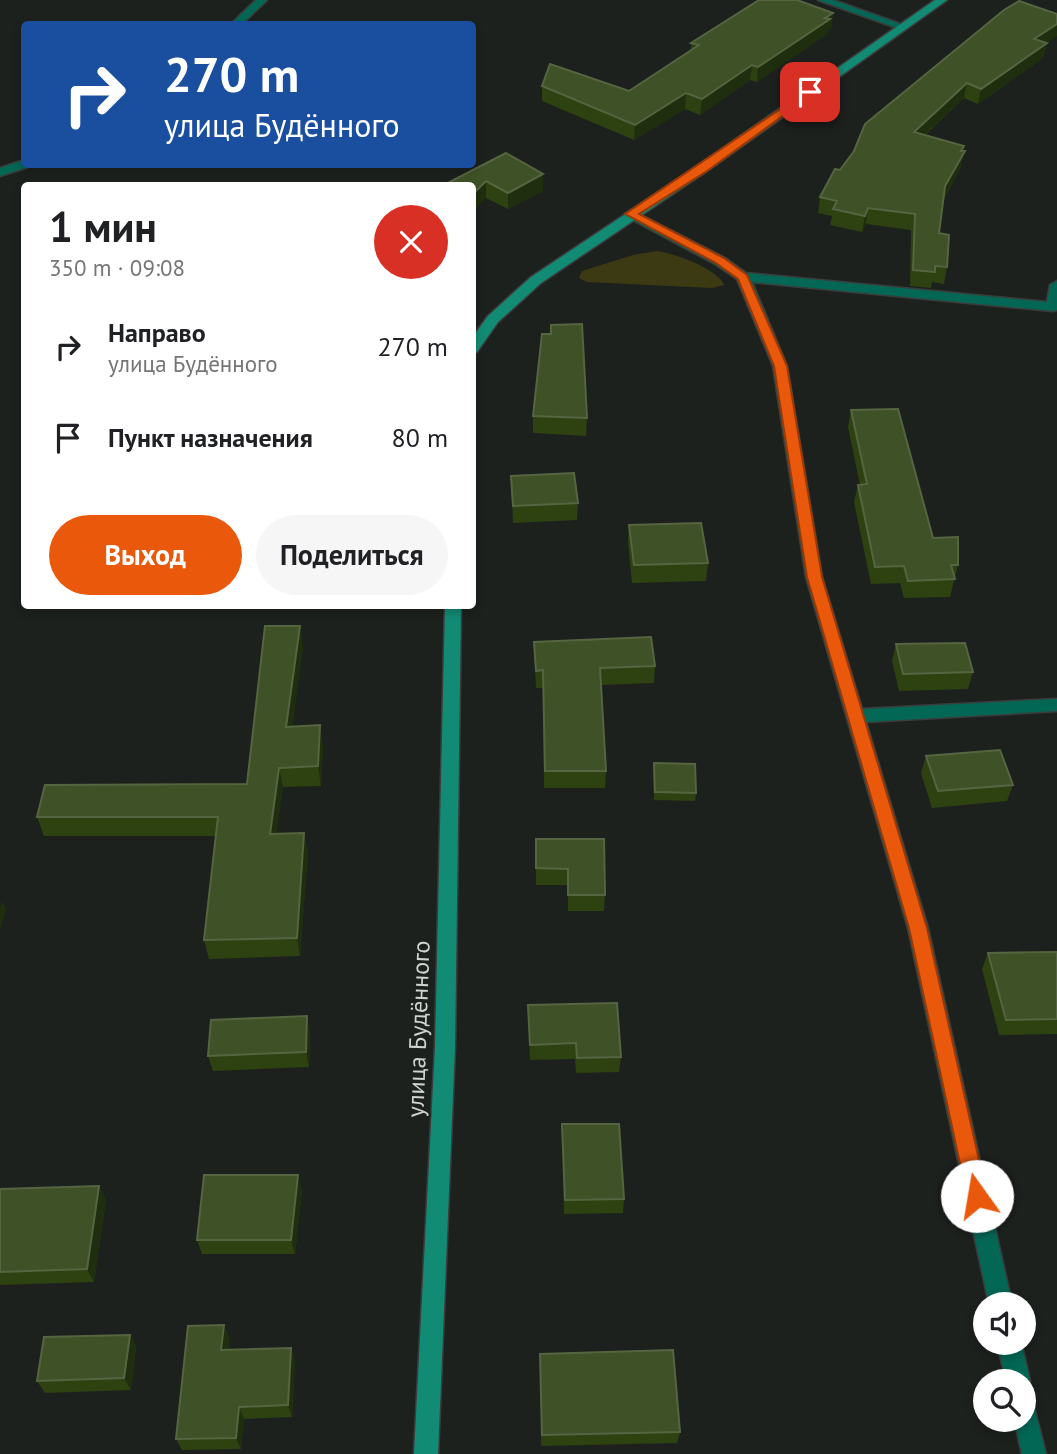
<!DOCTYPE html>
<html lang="ru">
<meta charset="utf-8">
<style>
body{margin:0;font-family:"PT Sans",sans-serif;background:#f6f6f6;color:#202124;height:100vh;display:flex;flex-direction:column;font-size:26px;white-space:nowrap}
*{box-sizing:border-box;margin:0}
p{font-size:23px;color:#757577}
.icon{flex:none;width:38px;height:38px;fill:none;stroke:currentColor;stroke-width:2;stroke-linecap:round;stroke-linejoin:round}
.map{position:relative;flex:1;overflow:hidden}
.side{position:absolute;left:21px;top:182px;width:455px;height:427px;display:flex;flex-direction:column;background:#fff;border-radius:7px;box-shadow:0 4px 10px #0003}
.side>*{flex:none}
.banner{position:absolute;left:21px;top:21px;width:455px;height:147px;border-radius:7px;box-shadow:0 4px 10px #0003;background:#1a4fa0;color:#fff;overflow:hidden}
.tools{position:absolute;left:973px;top:1292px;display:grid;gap:14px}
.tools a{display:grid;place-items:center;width:63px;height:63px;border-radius:50%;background:#fff;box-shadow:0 4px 10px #0003;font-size:35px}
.pin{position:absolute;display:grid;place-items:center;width:60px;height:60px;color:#fff;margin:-30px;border-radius:14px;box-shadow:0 4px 10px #0006}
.me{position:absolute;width:77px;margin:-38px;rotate:347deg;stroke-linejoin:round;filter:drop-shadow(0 0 5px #0008)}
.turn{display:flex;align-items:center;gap:24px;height:147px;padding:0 28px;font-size:32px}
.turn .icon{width:91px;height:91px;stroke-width:2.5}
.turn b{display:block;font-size:49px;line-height:60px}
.round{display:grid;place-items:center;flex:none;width:74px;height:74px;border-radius:37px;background:#f6f6f6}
.summary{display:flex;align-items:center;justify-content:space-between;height:119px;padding:0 28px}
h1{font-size:42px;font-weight:700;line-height:52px}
.button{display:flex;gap:14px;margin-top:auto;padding:14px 28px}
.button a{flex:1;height:80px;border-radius:42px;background:#ea580c;color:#fff;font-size:28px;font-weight:700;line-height:80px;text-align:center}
.button a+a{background:#f6f6f6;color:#202124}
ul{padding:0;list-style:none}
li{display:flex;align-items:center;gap:21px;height:91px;padding:0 28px}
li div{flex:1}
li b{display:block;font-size:26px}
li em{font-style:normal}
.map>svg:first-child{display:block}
.green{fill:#3b3a13}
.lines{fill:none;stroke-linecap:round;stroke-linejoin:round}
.service-casing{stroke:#3a3d3b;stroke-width:3}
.minor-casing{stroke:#3a3d3b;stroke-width:3}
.secondary-casing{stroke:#3a3d3b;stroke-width:3}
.service{fill:#036755;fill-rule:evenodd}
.minor{fill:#036755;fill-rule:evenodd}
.secondary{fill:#128b74;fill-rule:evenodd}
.wall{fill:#2d4111}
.shaded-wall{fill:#1f2e0e}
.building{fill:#3f5126;stroke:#566541;stroke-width:2}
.route{fill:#ea580c;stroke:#983908;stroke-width:2}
.labels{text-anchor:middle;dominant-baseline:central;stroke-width:5;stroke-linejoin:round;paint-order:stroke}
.street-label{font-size:24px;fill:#d0d3d1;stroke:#1d211e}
</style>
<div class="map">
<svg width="1057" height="1454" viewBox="0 0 1057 1454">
<rect width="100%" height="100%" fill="#1d211e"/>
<!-- green -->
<path class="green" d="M657 251C674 253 718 269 724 285L712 288 587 282 579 278 582 271 633 255Z"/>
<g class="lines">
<defs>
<g id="service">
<path d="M256 0H267L242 24H231Z"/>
<path d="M818 0H833L906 26 897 28Z"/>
<path d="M24 160V164H30L28 167 0 176V168Z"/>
</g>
<g id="minor">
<path d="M631 210 725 258 746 273 1047 302 1050 285 1057 281V310L1053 311 752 282 787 366 822 577 862 709 1057 699V711L866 722 928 928 1012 1304H989L908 928 806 577 773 366 737 279 715 264 627 217 625 214Z"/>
<path d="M997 1342H1021L1030 1381 1026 1389 1024 1391V1381H1006Z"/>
<path d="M1024 1396 1032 1400 1046 1454H1022L1014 1419H1024Z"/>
</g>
<g id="secondary">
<path d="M935 0H947L707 171 541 283 498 322 477 352 472 353V338L488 316 531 277 699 165Z"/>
<path d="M445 606H461L455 1047 438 1454H414L435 1047Z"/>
</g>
</defs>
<!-- service casing -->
<use href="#service" class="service-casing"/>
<!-- minor casing -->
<use href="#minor" class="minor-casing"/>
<!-- secondary casing -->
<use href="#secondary" class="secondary-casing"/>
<!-- service -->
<use href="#service" class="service"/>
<!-- minor -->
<use href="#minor" class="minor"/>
<!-- secondary -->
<use href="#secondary" class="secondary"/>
</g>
<!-- wall -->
<g class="wall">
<path d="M1004 10 1047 43 1043 58 978 104 964 98 925 135 963 151 961 167 944 199 939 233 947 267 944 284 932 282 931 288 910 286 911 230 866 224 862 232 830 225 832 216 818 213 820 197 840 170Z"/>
<path d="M833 13 831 28 828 30 827 34 757 82 750 80 700 115 685 109 634 140 542 101V86L629 91 691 51V43Z"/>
<path d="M506 153 543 191 508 209 486 198 472 186Z"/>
<path d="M551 325 587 418 586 436 533 433V416L551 334Z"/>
<path d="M851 410 933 538 958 565 950 597 904 598 900 583 871 584 854 502 858 485H860L848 427Z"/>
<path d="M511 476 578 503 577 520 513 523Z"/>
<path d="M629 525 708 563 706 581 632 583 628 542Z"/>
<path d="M534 642 655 666 654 683 601 685 606 771 605 788H544L543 688H536Z"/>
<path d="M896 644 973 672 968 689 899 691 892 661Z"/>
<path d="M303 646 292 726 323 745 321 786 283 787 276 834 308 852 300 956 209 959 204 940 216 836H44L37 817 247 784Z"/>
<path d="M926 756 1013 785 1007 801 932 808 921 773Z"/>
<path d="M654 763 696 793 695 801 654 800 653 771Z"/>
<path d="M536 839 605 895 604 911H568V885H536Z"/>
<path d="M1057 952V1034L999 1035 982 969 988 953Z"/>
<path d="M528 1005 621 1057 619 1072 576 1073 575 1059 530 1060Z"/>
<path d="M310 1032 309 1067 213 1071 208 1056Z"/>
<path d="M562 1124 624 1199 623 1213 564 1214Z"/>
<path d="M99 1186 106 1200 94 1282 0 1285V1189Z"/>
<path d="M302 1190 295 1254H202L197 1240Z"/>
<path d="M224 1325 229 1337 228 1350 295 1360 292 1417 244 1419 241 1449 182 1450 176 1439Z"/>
<path d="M130 1335 136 1347 131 1390 45 1393 37 1381Z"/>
<path d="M540 1366 680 1432 677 1443 541 1446Z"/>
</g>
<!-- shaded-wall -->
<g class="shaded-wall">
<path d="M833 13 831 28 828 30 827 34 757 82 758 67Z"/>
<path d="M1057 24V36L1047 43 1043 58 978 104 981 89 1034 39Z"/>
<path d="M752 65 750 80 700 115 702 99Z"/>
<path d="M967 83 964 98 911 147 914 132Z"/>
<path d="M686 93 685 109 634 140 635 125Z"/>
<path d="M964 146 961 158 965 151 961 167 942 202 945 186Z"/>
<path d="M543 174V191L508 209V193Z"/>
<path d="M486 181V198L472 212V195Z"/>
<path d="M868 208 866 224 862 232 865 216Z"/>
<path d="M300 626 303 646 290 746 286 727Z"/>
<path d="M320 725 323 745 321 786 318 766Z"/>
<path d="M279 768 283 787 274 853 270 834Z"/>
<path d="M304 833 308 852 300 956 297 938Z"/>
<path d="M2 901 6 909 0 931V908Z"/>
<path d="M307 1016 310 1032 309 1067 306 1052Z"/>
<path d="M298 1175 302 1190 295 1254 291 1240Z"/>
<path d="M99 1186 106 1200 94 1282 87 1269Z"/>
<path d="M224 1325 229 1337 226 1363 221 1350Z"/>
<path d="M130 1335 136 1347 131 1390 124 1378Z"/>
<path d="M291 1348 295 1360 292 1417 288 1405Z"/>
<path d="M239 1407 244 1419 241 1449 236 1438Z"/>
</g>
<!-- building -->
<g class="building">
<path d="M759 0H797L833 13 825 18 830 19 758 67 752 65 702 99 686 93 635 125 542 86 550 64 629 91 699 45 691 43Z"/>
<path d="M1019 1 1057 14V24L1034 39 1047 43 981 89 967 83 914 132 964 146 961 151H965L945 186 939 233 949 235 947 267 935 266V272L913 270 915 214 868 208 865 216 833 209 837 201 820 197 835 169 840 170 854 151 865 124 1004 10Z"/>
<path d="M506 153 543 174 508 193 486 181 472 195V186H442Z"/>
<path d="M582 324 587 418 533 416 542 334H551V325Z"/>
<path d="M898 409 933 538 958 537V565H951L955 579 908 581 904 566 875 567 858 485 867 484 851 410Z"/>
<path d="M574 473 578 503 513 506 511 476Z"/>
<path d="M701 523 708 563 634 565 629 525Z"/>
<path d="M265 626H300L286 727 320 725 318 766 279 768 270 834 304 833 297 938 204 940 218 817H37L45 785 247 784Z"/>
<path d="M651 637 655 666 600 668 606 771H545L543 670 536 671 534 642Z"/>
<path d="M965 643 973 672 903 674 896 644Z"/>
<path d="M1000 750 1013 785 938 791 926 756Z"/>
<path d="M654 763 695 764 696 793 655 792Z"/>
<path d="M536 839H604L605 895H568V869L536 868Z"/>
<path d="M1057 952V1019L1006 1020 988 953Z"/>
<path d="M617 1003 621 1057 577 1058 576 1043 530 1045 528 1005Z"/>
<path d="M307 1016 306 1052 208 1056 211 1020Z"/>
<path d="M562 1124H619L624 1199 565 1200Z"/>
<path d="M204 1175H298L291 1240H197Z"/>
<path d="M99 1186 87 1269 0 1272V1189Z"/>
<path d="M224 1325 221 1350 291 1348 288 1405 239 1407 236 1438 176 1439 188 1326Z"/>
<path d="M130 1335 124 1378 37 1381 44 1337Z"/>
<path d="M673 1350 680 1432 542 1435 540 1354Z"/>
</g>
<!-- route -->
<path class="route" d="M810 89 813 90V94L707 171 639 214 724 258 747 275 787 366 822 577 927 928 987 1196 984 1203 977 1206 970 1203 967 1196 909 928 807 577 774 366 738 279 716 263 625 214Z"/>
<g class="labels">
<!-- street labels -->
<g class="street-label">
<text transform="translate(418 1029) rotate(-88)">улица Будённого</text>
</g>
</g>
</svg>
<div class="tools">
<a><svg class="icon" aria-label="sound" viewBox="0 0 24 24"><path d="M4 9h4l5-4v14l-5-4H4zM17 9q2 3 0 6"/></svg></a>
<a><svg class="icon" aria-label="search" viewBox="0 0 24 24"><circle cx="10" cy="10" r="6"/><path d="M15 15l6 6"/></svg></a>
</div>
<div class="pin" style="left:810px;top:92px;background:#d93025"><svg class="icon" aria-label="arrive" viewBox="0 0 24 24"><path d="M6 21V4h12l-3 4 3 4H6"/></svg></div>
<svg class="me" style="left:977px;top:1196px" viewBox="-20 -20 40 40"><circle r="19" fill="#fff"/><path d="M0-13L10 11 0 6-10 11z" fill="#ea580c"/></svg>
<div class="banner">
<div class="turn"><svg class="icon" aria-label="right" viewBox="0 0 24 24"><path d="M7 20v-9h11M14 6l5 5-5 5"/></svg><div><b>270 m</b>улица Будённого</div></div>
</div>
<section class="side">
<div class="summary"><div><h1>1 мин</h1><p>350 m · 09:08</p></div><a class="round" style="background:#d93025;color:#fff"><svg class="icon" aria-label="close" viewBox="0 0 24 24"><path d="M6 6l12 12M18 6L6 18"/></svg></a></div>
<ul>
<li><svg class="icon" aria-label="right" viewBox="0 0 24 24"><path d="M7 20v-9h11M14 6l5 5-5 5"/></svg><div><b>Направо</b><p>улица Будённого</p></div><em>270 m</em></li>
<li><svg class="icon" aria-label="arrive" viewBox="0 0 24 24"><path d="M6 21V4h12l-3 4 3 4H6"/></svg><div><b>Пункт назначения</b></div><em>80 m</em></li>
</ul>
<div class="button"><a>Выход</a><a>Поделиться</a></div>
</section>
</div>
